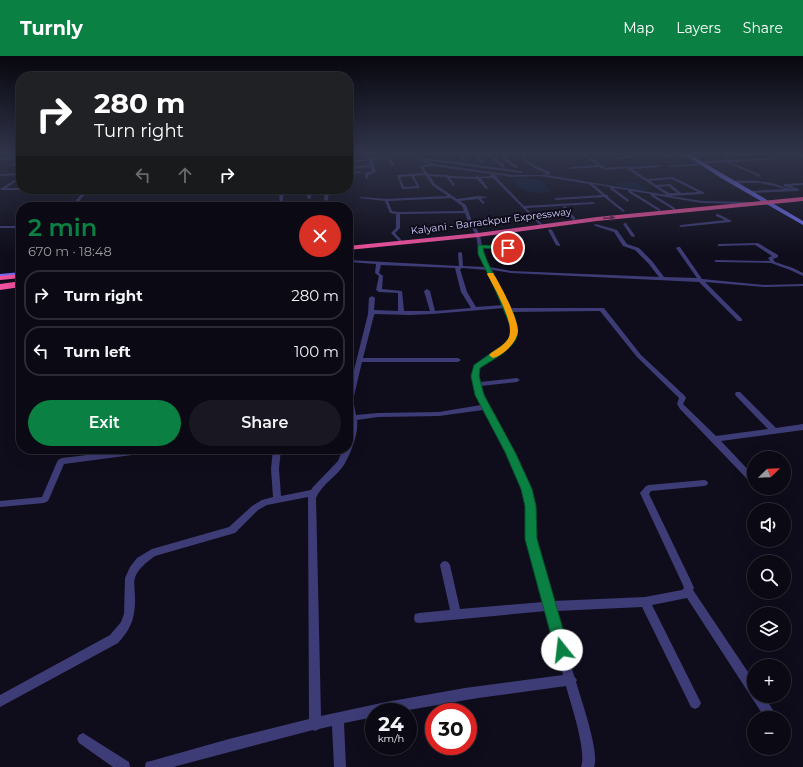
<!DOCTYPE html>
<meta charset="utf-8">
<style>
body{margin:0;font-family:Montserrat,sans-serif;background:#191822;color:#f1f3f6;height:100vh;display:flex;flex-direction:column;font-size:15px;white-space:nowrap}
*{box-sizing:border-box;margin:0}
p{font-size:13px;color:#9a9aa0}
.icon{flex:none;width:22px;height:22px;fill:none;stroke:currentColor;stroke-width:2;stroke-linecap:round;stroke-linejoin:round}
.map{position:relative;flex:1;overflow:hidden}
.panel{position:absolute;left:16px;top:146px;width:337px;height:252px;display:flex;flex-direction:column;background:#0b0a14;border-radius:16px;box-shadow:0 4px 16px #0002,0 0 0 1px #2b2b34}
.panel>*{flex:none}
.guide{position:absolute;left:16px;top:16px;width:337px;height:122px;border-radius:16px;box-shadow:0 4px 16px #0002,0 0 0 1px #2b2b34;background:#202124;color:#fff;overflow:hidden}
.needle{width:26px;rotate:67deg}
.tools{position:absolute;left:747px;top:395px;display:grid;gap:8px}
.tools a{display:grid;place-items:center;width:44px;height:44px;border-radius:50%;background:#0b0a14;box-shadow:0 4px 16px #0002,0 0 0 1px #2b2b34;font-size:20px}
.speed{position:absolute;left:365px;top:647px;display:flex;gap:8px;font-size:20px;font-weight:700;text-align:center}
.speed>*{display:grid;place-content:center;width:52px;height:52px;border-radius:50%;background:#0b0a14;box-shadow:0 4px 16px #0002,0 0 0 1px #2b2b34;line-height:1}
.speed small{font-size:10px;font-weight:400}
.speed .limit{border:6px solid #d22;background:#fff;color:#111}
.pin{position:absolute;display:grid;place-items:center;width:34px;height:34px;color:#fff;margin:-17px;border:2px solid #fff;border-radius:50%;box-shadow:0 1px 4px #0007}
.me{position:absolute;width:44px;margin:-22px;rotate:344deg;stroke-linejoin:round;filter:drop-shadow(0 0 3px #0008)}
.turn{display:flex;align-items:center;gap:14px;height:84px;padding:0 12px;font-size:18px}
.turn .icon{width:52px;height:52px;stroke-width:2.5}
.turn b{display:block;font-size:28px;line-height:34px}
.lanes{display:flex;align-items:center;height:38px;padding:0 12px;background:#0003;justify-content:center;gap:20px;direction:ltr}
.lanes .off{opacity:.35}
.round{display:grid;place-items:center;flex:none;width:42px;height:42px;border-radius:21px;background:#191822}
.head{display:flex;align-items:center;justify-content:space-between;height:68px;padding:0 12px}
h1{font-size:24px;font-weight:600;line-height:30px;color:#0b8043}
.cta{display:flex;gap:8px;margin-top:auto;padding:8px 12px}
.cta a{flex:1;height:46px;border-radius:24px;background:#0b8043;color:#fff;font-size:16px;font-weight:600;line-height:46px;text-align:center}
.cta a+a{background:#191822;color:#f1f3f6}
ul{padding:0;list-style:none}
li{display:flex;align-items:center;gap:12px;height:50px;margin:0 8px 6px;padding:0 4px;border:2px solid #2b2b34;border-radius:16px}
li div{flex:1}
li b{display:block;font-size:15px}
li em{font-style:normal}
header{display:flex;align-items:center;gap:24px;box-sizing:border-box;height:56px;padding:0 20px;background:#0b8043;color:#fff}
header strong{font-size:19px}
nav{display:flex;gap:22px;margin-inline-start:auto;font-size:14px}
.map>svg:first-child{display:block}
.water{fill:#0c1b35}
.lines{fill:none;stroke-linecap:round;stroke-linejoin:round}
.street{fill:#3e3c76;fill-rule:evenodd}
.secondary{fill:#6f6cf2;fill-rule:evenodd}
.highway{fill:#ef529e;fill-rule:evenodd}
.oneway{fill:#742c56}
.route{fill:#0b8043;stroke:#07532c}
.slow{fill:#f59e0b}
.labels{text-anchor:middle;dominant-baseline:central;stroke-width:4;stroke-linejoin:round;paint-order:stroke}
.far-street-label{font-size:10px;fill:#d1ccfa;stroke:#0f0d1b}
</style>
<header>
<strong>Turnly</strong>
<nav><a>Map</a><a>Layers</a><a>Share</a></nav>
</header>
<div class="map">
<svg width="803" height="711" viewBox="0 0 803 711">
<rect width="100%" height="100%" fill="#0f0d1b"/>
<!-- water -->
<g class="water">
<path d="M529 122 540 124 551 135C538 140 518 136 512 123Z"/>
<path d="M635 126 649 134C639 137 622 133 614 127Z"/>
</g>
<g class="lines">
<!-- street -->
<g class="street">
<path d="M366 98H368L371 102 389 101 395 109 392 110 387 103 372 104 376 116 368 119V122L365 123V117L372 115 371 111 348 113V111L370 109 369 104 348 107V105L368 103Z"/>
<path d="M408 98H412L434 108 511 119H544L546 117 536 113 522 104 521 98H523L524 103 538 111 550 116V118L547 119 667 139 626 112 605 114 599 111 569 113 570 111 597 109 582 98H585L606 112 627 110 629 111 660 109 659 111 632 113 647 123 673 121 705 137 703 138 670 140 702 145 749 146 751 147 749 148 702 147 654 139 675 152V154H674L651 140V138L631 135 660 153V155H659L628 136V134L613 132 629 144 628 146 610 133V131L593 128 606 139H608V141L624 154 625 155 623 156 604 141 556 144 554 143 556 142 602 139 589 128 540 120 511 121 493 118 497 120V122L524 150 593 146 595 147 593 148 526 152 531 157 565 154 563 151 565 150 576 163 573 164 567 156 533 159 544 170 542 171 493 122H481L488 132 486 133 477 123 450 122 455 129 453 130 446 121 430 120 435 128 457 143 478 140 488 141 481 143 485 147 483 148 478 143 460 145 466 149 472 165 480 179 482 190H506L513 196 509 197 505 192H482L483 198 490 211 511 215 659 221 648 207 635 194 623 190 614 176 595 170 594 169 596 168 617 174 627 188 639 192 652 205 664 221 697 222 676 192 678 191H680L702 223 765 229 803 228V230L765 231 705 226 742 263V265H738L699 226 511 217 492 214 510 252H604L641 299 685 340 686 342 683 348 684 349 716 380 768 373 736 340 735 338 736 336H740L776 372 803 368V374L721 385 754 420V427L750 426 680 353 677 348 679 342 637 301 600 255 511 256 517 269 516 282 509 291 479 312 480 326 517 322 520 324 517 326 481 330 490 354 514 395 530 431 534 450 536 483 553 545 645 541 682 534 684 532 682 527 640 437 646 430 649 429 704 424 707 425 708 427 707 429 704 430 651 435 649 438 690 523 694 532 693 534 754 625V640H764L778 662H765L687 542 652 549 701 647 699 651 695 653 691 651 642 551 556 555 574 620 577 624 576 626C581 643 600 697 594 711H581C587 695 571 649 566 630L478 642 397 656H374V661L344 667 346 711H334L332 670 319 673 315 675 313 674 173 711H145L146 706 151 705 229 683 309 663 308 441 267 449 258 454 235 477 155 500C123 523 139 527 134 557 132 570 126 578 118 587L0 651V639L110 579 121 566 124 558 125 522 130 511 137 502 152 493 229 471 252 450 262 444 273 441 271 413 273 393H281L279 413 281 440 311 434 313 431 338 405 343 393H348V383L350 371 348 354V338L368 258 369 242 372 240 375 242 374 254 398 255V237L379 236 376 234 379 220 375 217 376 208 348 206V204L459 210 458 197 460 196 462 197 463 210 485 211 479 198 476 179 468 165 465 157 400 158V172L395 177 403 186 401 187 391 177 396 172V158L390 157 385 145 359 142 361 141 386 143 448 140 433 130 425 119 414 120 420 132 402 133 397 119 424 117 419 110 429 108ZM433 110 491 118 490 119 491 120 479 121 477 119 476 121 448 120 446 118 445 119 428 118 423 111ZM411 120 417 130 404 131 400 121ZM672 123 698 136 681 137 670 128 656 129 650 125ZM668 130 677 137H669L659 131ZM451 142 462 150 464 155 398 156 392 155 388 145ZM381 209 455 212 461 236 471 252 435 255 430 235 427 233 424 235 430 255H404L402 235 382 233 383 220 379 217ZM463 212 487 214 503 249 476 251 467 236 460 213ZM504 252C505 257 510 263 511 269 515 292 486 298 473 311L474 328 481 349 439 356 378 357 356 359 353 344 362 306H458L461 304 458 302H363L374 259 375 258 410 259 432 258ZM483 354 506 395 522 431 526 450V483L543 546 460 553 450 509 448 506 445 505 442 506 440 509 450 554 419 557 415 558 414 562 415 566 419 567 546 555 563 619 465 632 386 646 321 660 316 442C322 428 336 421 344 409 351 397 359 377 357 364L378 361 439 360Z"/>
<path d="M458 98H461L466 105H464Z"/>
<path d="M472 98H475L485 107 483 108Z"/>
<path d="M487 98H490L504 109V111H502Z"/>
<path d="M502 98H505L508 100V102H505L517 110V112H515L502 103V101H505Z"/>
<path d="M542 98H546L555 102 553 103Z"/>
<path d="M630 98H640L633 99 635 101 634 102 616 103 615 102 630 100 629 99Z"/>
<path d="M656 98 669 100 692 101 669 102Z"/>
<path d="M739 98 740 100 725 101 730 104 772 102 765 98H768L776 103 729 106 761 119 760 121 726 106 699 107 698 106 727 104 720 100Z"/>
<path d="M795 98 803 99V101L795 99Z"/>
<path d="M21 101V103L0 104V102Z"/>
<path d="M425 102 521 115 523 116 521 117 424 104Z"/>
<path d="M21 104V106L14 110 11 109Z"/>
<path d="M702 107 703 109 669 111 667 110Z"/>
<path d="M360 115 361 117 348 118V116Z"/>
<path d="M21 117V119L0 120V118Z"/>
<path d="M21 120V122L6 132H21L22 134H2L0 133Z"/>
<path d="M731 125C745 124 759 125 772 127 779 129 787 133 793 133L784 130V128L803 127V129L790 130 799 133 798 135 749 137 748 135 785 133 774 130 760 127H730Z"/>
<path d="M52 133 62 134 81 133 83 134 62 136Z"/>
<path d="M95 133H107L87 136 74 151H70L85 134Z"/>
<path d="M196 133H212L169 137 167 136Z"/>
<path d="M229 133H233L232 137 261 134 263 135 230 139 228 138Z"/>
<path d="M280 133H284V135L311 134V142L309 143 307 142 308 136 283 137V148L280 149 279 136Z"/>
<path d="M325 133H329L328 144 326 145 324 144Z"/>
<path d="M716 158H718L732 165 730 166 681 171 679 170 681 169 725 164 716 160Z"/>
<path d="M625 167H626L635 180 634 181 631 180 623 168Z"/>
<rect x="0" y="170" width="21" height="2"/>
<path d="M550 173 552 174 560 189V190L556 189 548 174Z"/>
<path d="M758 187 778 199V201L773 203 775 206 793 212 803 217V220L790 214 771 207 716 206 714 205 716 204 770 205 768 202 772 200 755 189 719 190 717 189 719 188Z"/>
<path d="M129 394 132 395 133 397 132 399 64 408 49 443 48 445 44 447 0 451V445L42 441 57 406 58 404 62 402Z"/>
<path d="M83 677 129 706 130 711H113L79 687 77 683 79 679Z"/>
</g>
<!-- secondary -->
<g class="secondary">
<path d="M684 98H689L803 165V169L721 122Z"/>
<path d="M21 216V220L0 222V218Z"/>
</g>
<!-- highway -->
<g class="highway">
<path d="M803 141V145L597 165 478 181 348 194V190L478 177 597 161Z"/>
<path d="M21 218V222L0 224V220Z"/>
<path d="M21 225V231L0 234V228Z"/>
</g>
</g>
<!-- one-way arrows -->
<defs><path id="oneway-solid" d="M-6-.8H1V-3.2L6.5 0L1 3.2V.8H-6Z"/></defs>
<use class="oneway" href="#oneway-solid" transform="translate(609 162) rotate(-4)"/>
<!-- sky -->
<linearGradient id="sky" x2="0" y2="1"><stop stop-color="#08070f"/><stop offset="0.49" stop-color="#31354a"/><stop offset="1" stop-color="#31354a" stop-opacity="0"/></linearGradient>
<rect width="803" height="198" fill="url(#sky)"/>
<!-- route -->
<path class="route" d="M478 189 508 190 511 192 508 194 483 192C486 214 526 264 516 283 509 296 492 304 480 312L479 320 484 339 515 396 532 433 536 450 537 483 569 594 567 599 562 602 557 599 555 594 525 483V450L521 433 505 396 475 339 471 320 474 309 504 288 509 282 510 276V269L494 231 478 198Z"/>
<!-- slow -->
<path class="slow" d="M488 217H493C500 228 518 262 518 275 517 286 504 299 493 302L489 299 491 297C497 293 506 288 509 281 515 267 494 231 487 218Z"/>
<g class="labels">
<!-- far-street labels -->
<g class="far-street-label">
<text transform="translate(491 165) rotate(-7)">Kalyani - Barrackpur Expressway</text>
</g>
</g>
</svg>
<div class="tools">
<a><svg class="needle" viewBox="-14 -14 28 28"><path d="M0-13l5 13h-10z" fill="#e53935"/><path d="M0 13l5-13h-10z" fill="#9a9aa0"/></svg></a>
<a><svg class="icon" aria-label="sound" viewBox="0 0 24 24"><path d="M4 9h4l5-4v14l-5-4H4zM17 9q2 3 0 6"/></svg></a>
<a><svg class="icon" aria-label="search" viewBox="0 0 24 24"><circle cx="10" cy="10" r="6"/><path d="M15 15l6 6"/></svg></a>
<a><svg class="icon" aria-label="layers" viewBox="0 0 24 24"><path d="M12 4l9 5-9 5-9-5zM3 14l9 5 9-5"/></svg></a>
<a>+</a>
<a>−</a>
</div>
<div class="speed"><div>24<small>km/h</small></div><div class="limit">30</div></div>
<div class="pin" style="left:508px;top:192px;background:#d93025"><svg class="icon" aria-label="arrive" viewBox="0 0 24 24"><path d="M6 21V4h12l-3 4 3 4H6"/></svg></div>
<svg class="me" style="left:562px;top:594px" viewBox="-20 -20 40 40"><circle r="19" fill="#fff"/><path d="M0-13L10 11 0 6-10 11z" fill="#0b8043"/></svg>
<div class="guide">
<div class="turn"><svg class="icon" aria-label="right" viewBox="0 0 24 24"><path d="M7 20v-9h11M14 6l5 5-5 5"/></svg><div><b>280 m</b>Turn right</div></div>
<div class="lanes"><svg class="icon off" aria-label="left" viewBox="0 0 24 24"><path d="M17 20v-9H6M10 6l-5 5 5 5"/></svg><svg class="icon off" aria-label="ahead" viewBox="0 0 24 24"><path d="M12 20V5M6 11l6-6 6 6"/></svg><svg class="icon" aria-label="right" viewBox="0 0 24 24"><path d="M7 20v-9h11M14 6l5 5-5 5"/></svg></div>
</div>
<section class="panel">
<div class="head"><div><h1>2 min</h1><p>670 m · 18:48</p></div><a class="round" style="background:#d93025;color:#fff"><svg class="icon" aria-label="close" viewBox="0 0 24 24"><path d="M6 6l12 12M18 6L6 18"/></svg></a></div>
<ul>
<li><svg class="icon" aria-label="right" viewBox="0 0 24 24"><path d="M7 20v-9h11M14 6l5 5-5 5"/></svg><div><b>Turn right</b></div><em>280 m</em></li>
<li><svg class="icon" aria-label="left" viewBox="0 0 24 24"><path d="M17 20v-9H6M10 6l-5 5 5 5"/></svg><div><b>Turn left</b></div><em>100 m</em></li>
</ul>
<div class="cta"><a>Exit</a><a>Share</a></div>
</section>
</div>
